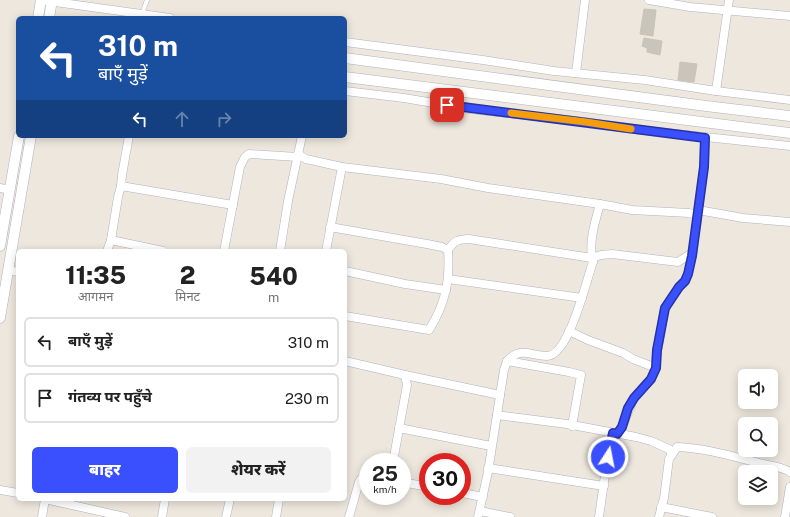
<!DOCTYPE html>
<html lang="hi">
<meta charset="utf-8">
<style>
body{margin:0;font-family:"Public Sans","Noto Sans Devanagari",sans-serif;background:#f2f2f2;color:#222;height:100vh;display:flex;flex-direction:column;font-size:15px;white-space:nowrap}
*{box-sizing:border-box;margin:0}
p{font-size:13px;color:#767676}
.icon{flex:none;width:22px;height:22px;fill:none;stroke:currentColor;stroke-width:2;stroke-linecap:round;stroke-linejoin:round}
.map{position:relative;flex:1;overflow:hidden}
.details{position:absolute;left:16px;top:249px;width:331px;height:252px;display:flex;flex-direction:column;background:#fff;border-radius:6px;box-shadow:0 2px 10px #0003}
.details>*{flex:none}
.banner{position:absolute;left:16px;top:16px;width:331px;height:122px;border-radius:6px;box-shadow:0 2px 10px #0003;background:#1a4fa0;color:#fff;overflow:hidden}
.controls{position:absolute;left:738px;top:369px;display:grid;gap:8px}
.controls a{display:grid;place-items:center;width:40px;height:40px;border-radius:6px;background:#fff;box-shadow:0 2px 10px #0003;font-size:20px}
.speed{position:absolute;left:359px;top:453px;display:flex;gap:8px;font-size:20px;font-weight:700;text-align:center}
.speed>*{display:grid;place-content:center;width:52px;height:52px;border-radius:50%;background:#fff;box-shadow:0 2px 10px #0003;line-height:1}
.speed small{font-size:10px;font-weight:400}
.speed .limit{border:6px solid #d22;background:#fff;color:#111}
.pin{position:absolute;display:grid;place-items:center;width:34px;height:34px;color:#fff;margin:-17px;border-radius:8px;box-shadow:0 2px 6px #0006}
.me{position:absolute;width:44px;margin:-22px;rotate:11deg;stroke-linejoin:round;filter:drop-shadow(0 0 3px #0008)}
.turn{display:flex;align-items:center;gap:14px;height:84px;padding:0 16px;font-size:18px}
.turn .icon{width:52px;height:52px;stroke-width:2.5}
.turn b{display:block;font-size:28px;line-height:34px}
.lanes{display:flex;align-items:center;height:38px;padding:0 16px;background:#0003;justify-content:center;gap:20px;direction:ltr}
.lanes .off{opacity:.35}
.eta{display:flex;justify-content:space-evenly;align-items:center;height:68px;text-align:center}
.eta b{font-size:24px;font-weight:800;line-height:28px}
.primary-button{display:flex;gap:8px;margin-top:auto;padding:8px 16px}
.primary-button a{flex:1;height:46px;border-radius:6px;background:#3a4ffd;color:#fff;font-size:16px;font-weight:800;line-height:46px;text-align:center}
.primary-button a+a{background:#f2f2f2;color:#222}
ul{padding:0;list-style:none}
li{display:flex;align-items:center;gap:12px;height:50px;margin:0 8px 6px;padding:0 8px;border:2px solid #e0e0e0;border-radius:6px}
li div{flex:1}
li b{display:block;font-size:15px}
li em{font-style:normal}
.map>svg:first-child{display:block}
.building{fill:#c9c5bb;stroke:#c9c4b6}
.lines{fill:none;stroke-linecap:round;stroke-linejoin:round}
.service-casing{stroke:#b1b2bf;stroke-width:5}
.minor-casing{stroke:#b1b2bf;stroke-width:9}
.tertiary-casing{stroke:#b1b2bf;stroke-width:11}
.service{stroke:#fff;stroke-width:4}
.minor{stroke:#fff;stroke-width:8}
.tertiary{stroke:#fff;stroke-width:10}
.route-casing{stroke:#2633a4;stroke-width:10}
.route{stroke:#3a4ffd;stroke-width:7}
.slow{stroke:#f59e0b;stroke-width:7}
</style>
<div class="map">
<svg width="790" height="517" viewBox="0 0 790 517">
<rect width="100%" height="100%" fill="#ede7dd"/>
<!-- building -->
<g class="building">
<path d="M644 9 656 10 653 36 640 34Z"/>
<path d="M644 38 662 41 660 55 647 52V48L642 46Z"/>
<path d="M680 62 697 64 694 82 678 80Z"/>
</g>
<g class="lines">
<defs>
<path id="service" d="M142 14 147 0"/>
<g id="minor">
<path d="M41 0 170 18"/>
<path d="M649 0 690 7 790 16"/>
<path d="M345 42 483 60 554 71 645 80 716 91 790 100"/>
<path d="M576 73 585 0"/>
<path d="M345 91 404 98 469 109 586 122 631 129 790 146"/>
<path d="M716 91 729 0"/>
<path d="M298 154 306 159 342 167 441 179 488 188 600 204 632 210 689 213 697 215"/>
<path d="M121 186 233 205"/>
<path d="M0 188 10 190"/>
<path d="M698 210 743 218 790 222"/>
<path d="M330 227 427 244 442 247 448 250C450 280 446 303 429 330L345 316"/>
<path d="M111 240 163 251"/>
<path d="M448 250C454 241 458 239 469 239L592 258 601 255 612 254 678 262 692 253"/>
<path d="M107 251 111 240 118 197 121 186 122 175 129 136"/>
<path d="M224 251 240 167 245 157 249 154 298 157"/>
<path d="M280 251 288 201 302 136"/>
<path d="M326 251 342 167"/>
<path d="M9 270 18 272"/>
<path d="M345 271 405 284 446 290"/>
<path d="M448 279 582 298"/>
<path d="M569 331 588 340 623 353 633 359 656 368"/>
<path d="M345 361 405 375 500 395"/>
<path d="M507 361C521 346 530 356 547 356 569 356 586 281 593 262 588 243 595 222 600 204"/>
<path d="M497 415 567 424 636 437 651 441 669 449 672 455"/>
<path d="M399 428 491 446"/>
<path d="M617 434 622 427 634 398 651 379 656 368V359L665 307 679 287 685 281 688 274 692 256 704 167 705 138"/>
<path d="M393 462 407 385 405 375"/>
<path d="M488 468 604 486"/>
<path d="M402 482 428 487"/>
<path d="M0 490 18 493"/>
<path d="M462 493 483 497"/>
<path d="M45 499 125 517"/>
<path d="M661 507 712 517"/>
<path d="M480 511 510 517"/>
<path d="M42 517 45 499"/>
<path d="M162 517 165 499"/>
<path d="M226 517 230 499"/>
<path d="M276 517 279 499"/>
<path d="M349 517 359 482 361 479 368 478"/>
<path d="M478 517 488 472 504 370 507 361 569 372 581 375 572 426"/>
<path d="M599 517 609 447 613 433"/>
<path d="M659 517 664 498 669 459 677 447C706 448 735 457 763 464 772 466 782 467 790 472"/>
<path d="M785 517 790 487"/>
</g>
<g id="tertiary">
<path d="M38 18 41 0"/>
<path d="M49 18 52 0"/>
<path d="M345 58 706 106 790 116"/>
<path d="M345 77 790 133"/>
<path d="M0 246 19 136"/>
<path d="M0 318 31 136"/>
</g>
</defs>
<!-- service casing -->
<use href="#service" class="service-casing"/>
<!-- minor casing -->
<use href="#minor" class="minor-casing"/>
<!-- tertiary casing -->
<use href="#tertiary" class="tertiary-casing"/>
<!-- service -->
<use href="#service" class="service"/>
<!-- minor -->
<use href="#minor" class="minor"/>
<!-- tertiary -->
<use href="#tertiary" class="tertiary"/>
</g>
<g class="lines">
<defs>
<path id="route" d="M447 105 705 138 704 167 692 256 688 274 685 281 679 287 665 308 657 350 656 368 651 379 634 398 628 408 622 427 617 434 613 433 608 457"/>
</defs>
<!-- route casing -->
<use href="#route" class="route-casing"/>
<!-- route -->
<use href="#route" class="route"/>
<!-- slow -->
<path class="slow" d="M511 113 586 122 631 129"/>
</g>
</svg>
<div class="controls">
<a><svg class="icon" aria-label="sound" viewBox="0 0 24 24"><path d="M4 9h4l5-4v14l-5-4H4zM17 9q2 3 0 6"/></svg></a>
<a><svg class="icon" aria-label="search" viewBox="0 0 24 24"><circle cx="10" cy="10" r="6"/><path d="M15 15l6 6"/></svg></a>
<a><svg class="icon" aria-label="layers" viewBox="0 0 24 24"><path d="M12 4l9 5-9 5-9-5zM3 14l9 5 9-5"/></svg></a>
</div>
<div class="speed"><div>25<small>km/h</small></div><div class="limit">30</div></div>
<div class="pin" style="left:447px;top:105px;background:#d93025"><svg class="icon" aria-label="arrive" viewBox="0 0 24 24"><path d="M6 21V4h12l-3 4 3 4H6"/></svg></div>
<svg class="me" style="left:608px;top:457px" viewBox="-20 -20 40 40"><circle r="17" fill="#3a4ffd" stroke="#fff" stroke-width="3"/><path d="M0-11L8 9 0 5-8 9z" fill="#fff"/></svg>
<div class="banner">
<div class="turn"><svg class="icon" aria-label="left" viewBox="0 0 24 24"><path d="M17 20v-9H6M10 6l-5 5 5 5"/></svg><div><b>310 m</b>बाएँ मुड़ें</div></div>
<div class="lanes"><svg class="icon" aria-label="left" viewBox="0 0 24 24"><path d="M17 20v-9H6M10 6l-5 5 5 5"/></svg><svg class="icon off" aria-label="ahead" viewBox="0 0 24 24"><path d="M12 20V5M6 11l6-6 6 6"/></svg><svg class="icon off" aria-label="right" viewBox="0 0 24 24"><path d="M7 20v-9h11M14 6l5 5-5 5"/></svg></div>
</div>
<section class="details">
<div class="eta">
<div><b>11:35</b><p>आगमन</p></div>
<div><b>2</b><p>मिनट</p></div>
<div><b>540</b><p>m</p></div>
</div>
<ul>
<li><svg class="icon" aria-label="left" viewBox="0 0 24 24"><path d="M17 20v-9H6M10 6l-5 5 5 5"/></svg><div><b>बाएँ मुड़ें</b></div><em>310 m</em></li>
<li><svg class="icon" aria-label="arrive" viewBox="0 0 24 24"><path d="M6 21V4h12l-3 4 3 4H6"/></svg><div><b>गंतव्य पर पहुँचे</b></div><em>230 m</em></li>
</ul>
<div class="primary-button"><a>बाहर</a><a>शेयर करें</a></div>
</section>
</div>
